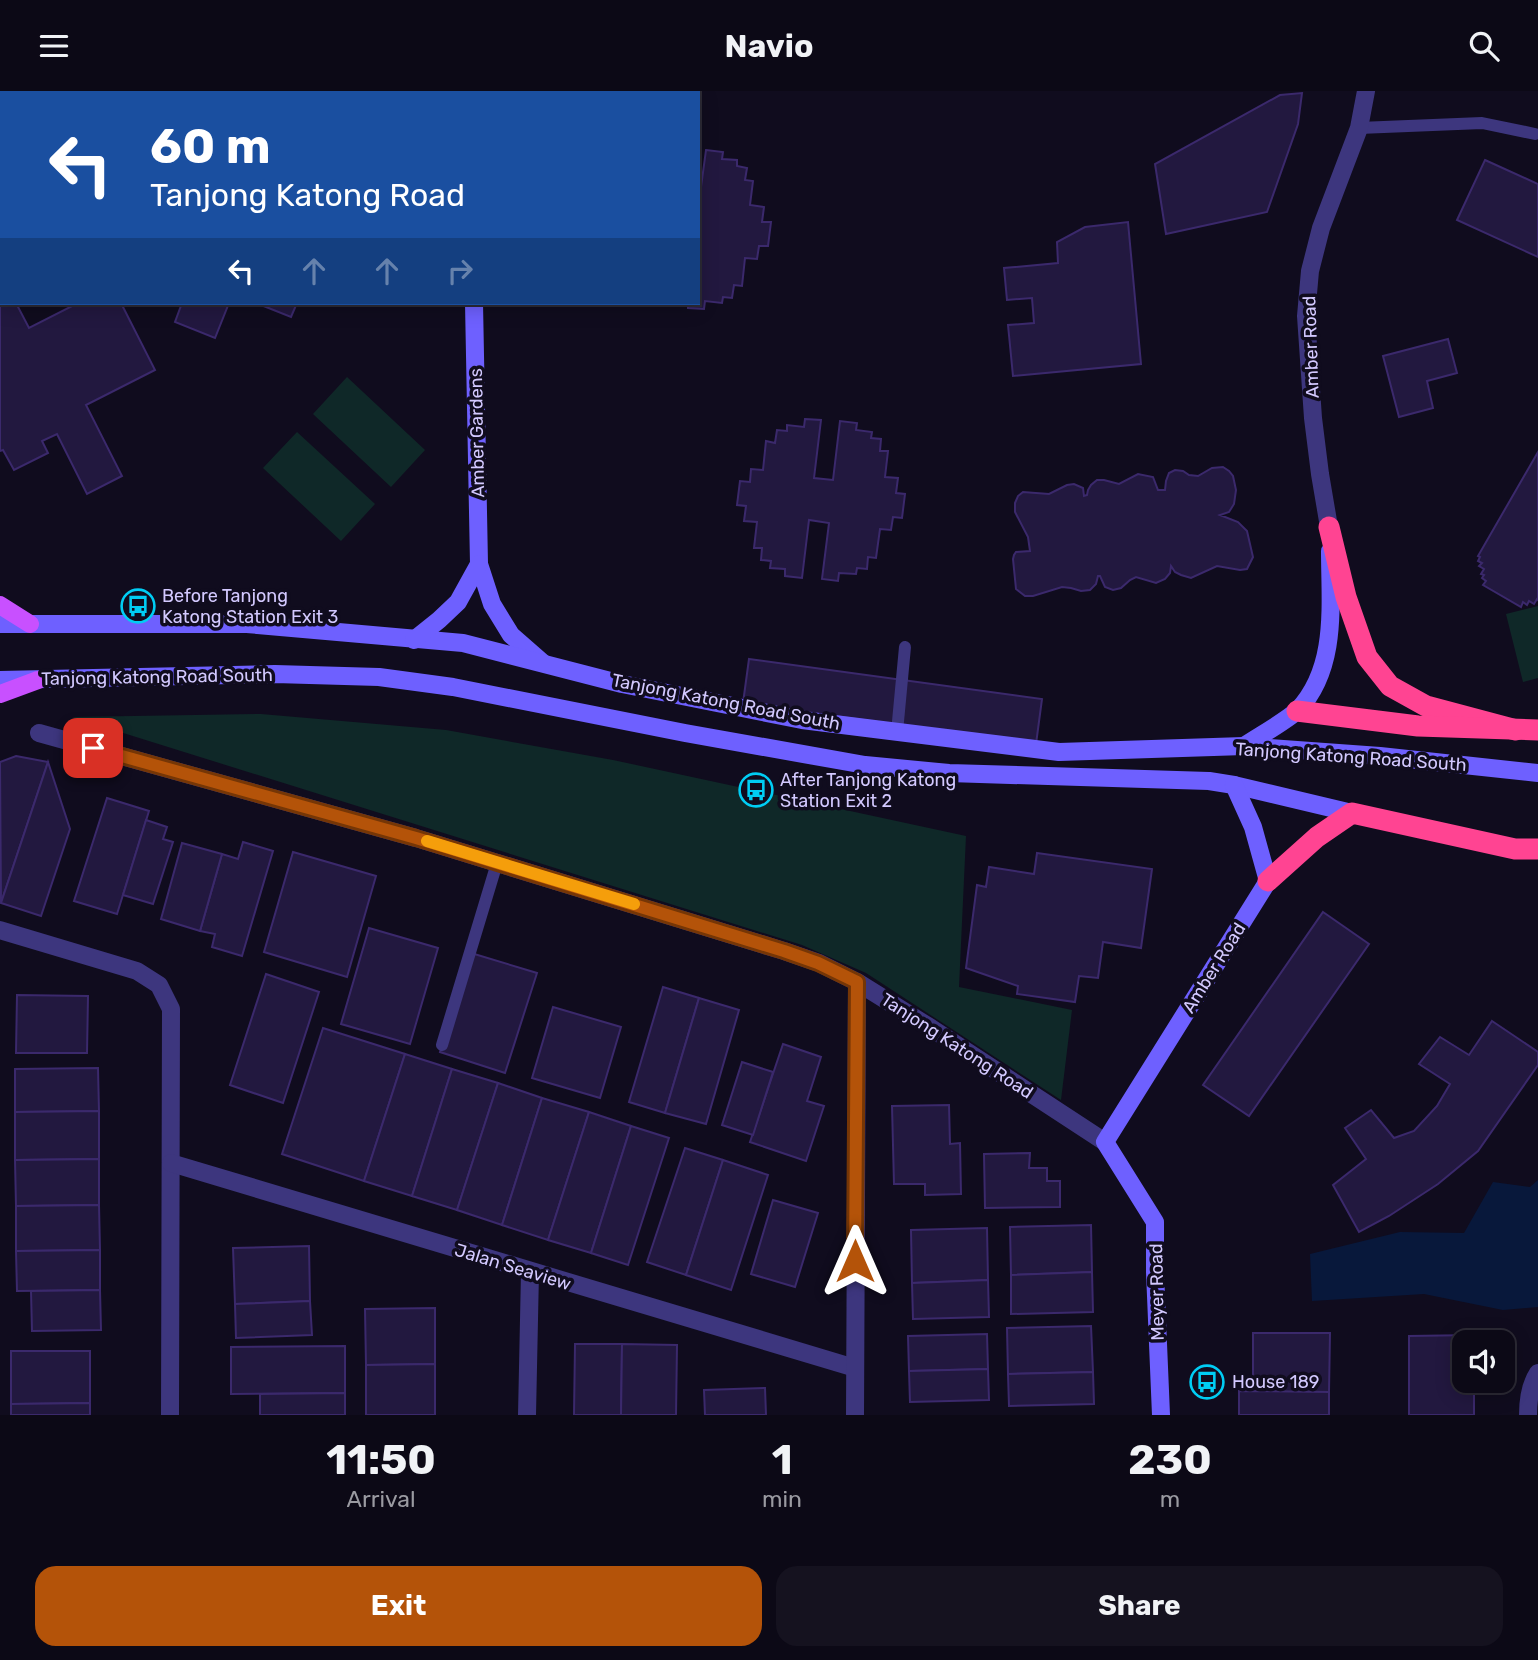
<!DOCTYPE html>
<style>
body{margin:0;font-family:Rubik,sans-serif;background:#15121f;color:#f1f3f6;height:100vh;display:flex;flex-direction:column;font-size:26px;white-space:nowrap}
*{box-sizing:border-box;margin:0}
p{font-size:23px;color:#9a9aa1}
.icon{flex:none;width:38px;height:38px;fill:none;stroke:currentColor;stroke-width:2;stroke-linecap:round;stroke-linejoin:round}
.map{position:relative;height:1324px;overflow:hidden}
.details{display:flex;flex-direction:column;background:#0c0916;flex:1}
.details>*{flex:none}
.guide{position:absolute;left:0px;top:0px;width:700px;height:214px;box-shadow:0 4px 18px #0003,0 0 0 2px #2c2a35;background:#1a4fa0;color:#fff;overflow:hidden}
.fabs{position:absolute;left:1452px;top:1239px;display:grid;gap:14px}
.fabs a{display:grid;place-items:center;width:63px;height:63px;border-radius:14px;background:#0c0916;box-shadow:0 4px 18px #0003,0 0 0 2px #2c2a35;font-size:35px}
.pin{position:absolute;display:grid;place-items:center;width:60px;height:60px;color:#fff;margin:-30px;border-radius:14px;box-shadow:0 4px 10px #0006}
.me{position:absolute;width:77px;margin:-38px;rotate:0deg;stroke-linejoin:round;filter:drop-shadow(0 0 5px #0008)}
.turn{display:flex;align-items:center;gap:24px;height:147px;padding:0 35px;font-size:32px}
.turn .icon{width:91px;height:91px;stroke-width:2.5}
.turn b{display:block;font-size:49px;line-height:60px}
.lanes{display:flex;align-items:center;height:66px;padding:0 35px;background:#0003;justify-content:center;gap:35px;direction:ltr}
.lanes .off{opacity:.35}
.eta{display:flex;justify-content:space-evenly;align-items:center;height:119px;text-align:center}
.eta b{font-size:42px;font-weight:700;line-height:49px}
.cta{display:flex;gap:14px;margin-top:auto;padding:14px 35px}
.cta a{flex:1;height:80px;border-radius:21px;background:#b45309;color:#fff;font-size:28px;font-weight:700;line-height:80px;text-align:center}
.cta a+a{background:#15121f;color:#f1f3f6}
header{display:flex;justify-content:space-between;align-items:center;height:91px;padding:0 35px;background:#0c0916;font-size:32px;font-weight:700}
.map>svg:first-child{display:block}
.green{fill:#0f2828}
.water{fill:#08183b}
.building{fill:#22183f;stroke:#3b296c;stroke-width:2}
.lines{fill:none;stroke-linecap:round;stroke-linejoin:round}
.lane{stroke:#3d367e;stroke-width:12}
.street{stroke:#3d367e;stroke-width:18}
.secondary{stroke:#6e60ff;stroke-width:18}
.primary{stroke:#c850ff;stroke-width:18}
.highway{stroke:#ff4492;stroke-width:21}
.route-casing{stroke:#753606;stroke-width:18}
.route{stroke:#b45309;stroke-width:12}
.slow{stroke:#f59e0b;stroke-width:12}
.labels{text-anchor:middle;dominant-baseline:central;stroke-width:7;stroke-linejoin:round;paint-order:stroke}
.street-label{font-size:18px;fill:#d3c9ff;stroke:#100c1e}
.poi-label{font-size:18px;fill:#d3c9ff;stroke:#100c1e;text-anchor:start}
</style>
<header><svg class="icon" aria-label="menu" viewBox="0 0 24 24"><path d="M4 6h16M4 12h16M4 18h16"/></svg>Navio<svg class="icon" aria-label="search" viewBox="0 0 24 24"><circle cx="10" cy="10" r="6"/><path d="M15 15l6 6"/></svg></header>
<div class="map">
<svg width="1538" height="1324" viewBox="0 0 1538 1324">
<rect width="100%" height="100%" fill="#100c1e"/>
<!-- green -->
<g class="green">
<path d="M347 286 425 359 391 396 313 323Z"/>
<path d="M297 341 375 413 341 450 263 377Z"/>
<path d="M1538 515V587L1523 591 1506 523Z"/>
<path d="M261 623 446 639 613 669 966 745 959 896 1072 919 1061 1009 866 882 802 854 72 626Z"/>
</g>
<!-- water -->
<path class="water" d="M1538 1089V1216L1503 1219 1424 1203 1312 1210 1310 1163 1400 1141 1464 1142 1493 1091 1530 1096Z"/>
<!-- building -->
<g class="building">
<rect x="227" y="0" width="93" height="2"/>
<path d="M1302 2 1298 33 1267 121 1166 143 1155 73 1280 4Z"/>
<path d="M706 59 723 61 722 68 737 69V75L747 77 745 89 753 90 750 114 764 116 762 131H771L768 155H759L757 168 745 167 742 195 734 194 732 207 723 206 722 212 705 210 704 218 688 217V212H698V118Z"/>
<path d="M1485 69 1538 93V166L1457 129Z"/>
<path d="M1128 131 1141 273 1013 285 1008 234 1034 232 1032 207 1007 209 1004 177 1058 172 1057 151 1085 136Z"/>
<path d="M2 186V212H16L29 237 78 212H121L155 279 86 314 122 385 87 403 57 343 42 350 48 362 14 379 3 359 0 360V187Z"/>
<path d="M182 212H229L215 247 175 231Z"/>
<path d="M256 212H297L291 226Z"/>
<path d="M1448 248 1457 282 1427 290 1433 317 1399 326 1383 265Z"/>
<path d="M805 328 821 329 814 387 833 389 840 330 857 332 856 339 872 341 871 347 881 348 880 360H888L885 386 898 387 896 402 905 403 902 427 893 426 891 439 880 438 876 467 868 466 867 478 857 477 856 483 839 482 838 490 822 488 829 432 809 429 802 487 785 485V478L770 477 771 470 761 469 762 457H754L757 431 744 430 746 415 737 414 740 390 750 391 751 378 763 379 766 350 775 352 777 339 787 340V334L804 336Z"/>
<path d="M1538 361V509L1537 508 1534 513 1529 510 1527 514 1523 511 1521 516 1483 494 1486 490 1482 487 1484 484 1481 483 1484 478 1479 475 1482 472 1478 470 1480 466 1478 465Z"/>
<path d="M1223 376 1229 380 1233 385 1236 399 1234 413 1229 421 1220 424 1238 431 1247 440 1253 466 1247 478 1240 479 1217 475 1191 487 1181 484 1175 481 1171 475 1170 482 1165 488 1156 492 1136 486 1130 489 1121 497 1113 499 1105 496 1100 485H1098L1096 493 1090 499 1081 500 1071 497 1062 496 1033 505H1025L1016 498 1013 468 1014 464 1016 461 1030 460 1028 446 1015 421V412L1018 405 1023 401 1049 403 1067 394 1074 393 1083 397 1084 405 1087 404 1088 399 1091 394 1097 389H1104L1119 393 1138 383 1153 386 1158 399H1165L1166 390 1169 382 1175 379 1183 380 1189 384 1198 385 1212 377Z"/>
<path d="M749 568 1042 608 1036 653 743 612Z"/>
<path d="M16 665 48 671 1 812 0 671Z"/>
<path d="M48 671 70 738 41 825 1 812Z"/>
<path d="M107 707 149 720 117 823 74 810Z"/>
<path d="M146 729 167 736 163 748 173 751 153 813 123 804Z"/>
<path d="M243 751 273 760 242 865 212 856 215 843 200 840 222 763 238 768Z"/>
<path d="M182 752 222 763 200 840 161 828Z"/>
<path d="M293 761 376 785 347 886 264 861Z"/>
<path d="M1037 762 1152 778 1141 857 1103 851 1098 887 1079 885 1075 911 1017 903 1018 895 966 877 977 794 986 796 989 776 1034 783Z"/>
<path d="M1323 821 1369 853 1249 1025 1203 994Z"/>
<path d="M369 837 438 857 410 953 341 933Z"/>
<path d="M471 862 537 882 505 982 440 961Z"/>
<path d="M266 883 319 901 283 1012 230 994Z"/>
<path d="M663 896 699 907 665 1022 629 1011Z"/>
<path d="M17 904 88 905 87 962H16Z"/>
<path d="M699 907 739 919 706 1033 665 1022Z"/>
<path d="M553 916 621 936 600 1007 532 987Z"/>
<path d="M1492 930 1538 961V974L1478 1060 1438 1093 1389 1125 1359 1141 1333 1094 1366 1068 1345 1037 1371 1019 1394 1047 1414 1040 1437 1015 1450 993 1419 973 1440 946 1469 964Z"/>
<path d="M323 937 405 963 364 1090 282 1063Z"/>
<path d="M783 953 821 966 807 1010 824 1015 806 1070 750 1051Z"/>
<path d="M405 963 452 978 412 1105 364 1090Z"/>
<path d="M742 971 773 981 753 1044 722 1034Z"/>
<path d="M98 977 99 1020 15 1021V978Z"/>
<path d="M452 978 498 992 457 1119 412 1105Z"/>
<path d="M498 992 542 1007 502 1134 457 1119Z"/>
<path d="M542 1007 589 1021 548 1149 502 1134Z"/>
<path d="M949 1014 950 1053 960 1052 961 1103 925 1104V1093H894L892 1015Z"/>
<path d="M99 1020V1068L15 1069V1021Z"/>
<path d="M589 1021 631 1035 591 1162 548 1149Z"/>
<path d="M631 1035 669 1047 628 1174 591 1162Z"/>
<path d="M685 1057 723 1069 686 1184 647 1171Z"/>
<path d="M1030 1062 1029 1077H1047V1090H1060V1116L985 1117 984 1063Z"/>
<path d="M99 1068V1114L16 1115 15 1069Z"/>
<path d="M723 1069 768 1084 731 1199 686 1184Z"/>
<path d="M773 1109 818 1122 795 1196 751 1183Z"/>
<path d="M99 1114 100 1159 16 1160V1115Z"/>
<path d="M1091 1134 1092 1181 1011 1184 1010 1136Z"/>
<path d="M987 1137 988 1189 912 1192 911 1139Z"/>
<path d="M309 1155 310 1210 235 1213 233 1157Z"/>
<path d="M100 1159V1199L17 1200 16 1160Z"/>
<path d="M1092 1181 1093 1221 1011 1223V1184Z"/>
<path d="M988 1189 989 1226 913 1228 912 1192Z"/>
<path d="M100 1199 101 1239 32 1240 31 1200Z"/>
<path d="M310 1210 312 1244 236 1247 235 1213Z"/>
<path d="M435 1217V1273L366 1274 365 1218Z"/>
<path d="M1091 1235 1093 1281 1008 1283 1007 1237Z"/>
<path d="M1253 1242H1330L1329 1301H1253Z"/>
<path d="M987 1243 988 1278 909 1280 908 1245Z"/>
<path d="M1474 1244V1251H1465V1290H1474V1324H1409V1245Z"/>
<path d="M575 1253H622L621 1324H574Z"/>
<path d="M622 1253 677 1254 676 1324H621Z"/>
<path d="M345 1255V1302L231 1303V1256Z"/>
<path d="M11 1260H90V1312L11 1313Z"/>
<path d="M435 1273V1324H366V1274Z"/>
<path d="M988 1278 989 1309 910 1311 909 1280Z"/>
<path d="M1093 1281 1094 1313 1009 1315 1008 1283Z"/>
<path d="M765 1297 766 1324H705L704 1299Z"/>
<path d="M1239 1300 1329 1301V1324H1239Z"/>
<path d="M345 1302V1324H260V1303Z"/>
<path d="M90 1312V1324H11V1313Z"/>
</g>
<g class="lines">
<!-- lane -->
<g class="lane">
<path d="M1359 37 1482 32 1535 43"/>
<path d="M897 641 905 556"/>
<path d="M442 954 497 772"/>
</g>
<!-- street -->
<g class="street">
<path d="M1329 436 1320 383 1313 327 1306 225 1310 180 1321 137 1359 37 1366 0"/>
<path d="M39 642 416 747 784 860 819 872 857 891 931 937 1105 1051"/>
<path d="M0 839 137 880 159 894 171 918 170 1324"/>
<path d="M171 1072 855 1277"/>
<path d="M527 1324 530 1181"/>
<path d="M855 1324 857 891"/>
<path d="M1528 1324C1528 1310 1530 1294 1538 1282"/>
</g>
<!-- secondary -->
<g class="secondary">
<path d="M462 0V2"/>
<path d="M474 212 479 473 492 513 511 544 543 572"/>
<path d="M0 533H247L463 552 622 593 802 629 1059 661 1244 655 1380 665 1538 682"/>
<path d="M414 549 439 529 458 511 479 473"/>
<path d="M0 589 275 583 379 586 453 596 685 642 865 674 949 682 1209 690 1234 694 1352 722"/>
<path d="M1244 655C1259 645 1286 630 1298 619 1338 576 1330 514 1330 460"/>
<path d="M1161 1324 1155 1181V1131L1105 1051 1268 790 1253 736 1234 694"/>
</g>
<!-- primary -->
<g class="primary">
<path d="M0 514 30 533"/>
<path d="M0 603 38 589"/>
</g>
<!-- highway -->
<g class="highway">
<path d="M1329 436 1346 506 1367 566 1390 595 1426 615 1516 639"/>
<path d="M1297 620 1418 635 1538 639"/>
<path d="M1268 790 1317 746 1352 722 1515 758H1538"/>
</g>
</g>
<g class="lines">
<defs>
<path id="route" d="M93 657 416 747 784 860 818 872 857 891 855 1170"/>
</defs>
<!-- route casing -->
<use href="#route" class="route-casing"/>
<!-- route -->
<use href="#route" class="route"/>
<!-- slow -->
<path class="slow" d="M427 750 634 813"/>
</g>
<!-- icons -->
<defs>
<symbol id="bus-ring" viewBox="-11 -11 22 22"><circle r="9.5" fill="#100c1e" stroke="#00cdf4" stroke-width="1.5"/><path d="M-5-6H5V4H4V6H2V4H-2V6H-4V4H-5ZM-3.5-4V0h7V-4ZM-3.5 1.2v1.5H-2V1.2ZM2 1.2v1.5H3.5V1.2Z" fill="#00cdf4"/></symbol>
</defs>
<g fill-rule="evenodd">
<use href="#bus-ring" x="119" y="496" width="38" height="38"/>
<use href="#bus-ring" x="737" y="680" width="38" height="38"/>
<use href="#bus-ring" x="1188" y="1272" width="38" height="38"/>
</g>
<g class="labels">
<!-- street labels -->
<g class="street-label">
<text transform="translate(1311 256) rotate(-92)">Amber Road</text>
<text transform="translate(477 342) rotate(-91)">Amber Gardens</text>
<text transform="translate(157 586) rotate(-1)">Tanjong Katong Road South</text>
<text transform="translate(726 611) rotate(11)">Tanjong Katong Road South</text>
<text transform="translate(1351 666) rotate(4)">Tanjong Katong Road South</text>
<text transform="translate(1214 877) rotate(-58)">Amber Road</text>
<text transform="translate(957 955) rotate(33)">Tanjong Katong Road</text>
<text transform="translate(513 1176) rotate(17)">Jalan Seaview</text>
<text transform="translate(1157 1201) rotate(-91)">Meyer Road</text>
</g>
<!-- poi labels -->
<g class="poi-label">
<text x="162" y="505">Before Tanjong<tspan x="162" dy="21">Katong Station Exit 3</tspan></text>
<text x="780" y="689">After Tanjong Katong<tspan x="780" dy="21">Station Exit 2</tspan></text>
<text x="1232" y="1291">House 189</text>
</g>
</g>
</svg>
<div class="fabs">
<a><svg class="icon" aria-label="sound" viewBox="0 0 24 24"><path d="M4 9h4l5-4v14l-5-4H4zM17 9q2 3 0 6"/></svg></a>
</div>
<div class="pin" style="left:93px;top:657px;background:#d93025"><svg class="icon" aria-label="arrive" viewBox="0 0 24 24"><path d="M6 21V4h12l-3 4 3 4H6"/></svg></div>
<svg class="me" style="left:855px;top:1170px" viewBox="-20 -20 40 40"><path d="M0-17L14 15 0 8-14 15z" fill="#b45309" stroke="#fff" stroke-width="4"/></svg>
<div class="guide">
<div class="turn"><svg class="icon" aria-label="left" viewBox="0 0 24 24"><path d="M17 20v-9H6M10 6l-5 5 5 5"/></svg><div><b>60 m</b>Tanjong Katong Road</div></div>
<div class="lanes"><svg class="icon" aria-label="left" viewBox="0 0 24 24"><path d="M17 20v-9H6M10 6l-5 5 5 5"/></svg><svg class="icon off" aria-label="ahead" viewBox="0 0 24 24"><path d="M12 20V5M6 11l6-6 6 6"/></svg><svg class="icon off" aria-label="ahead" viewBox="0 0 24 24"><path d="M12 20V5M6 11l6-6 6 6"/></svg><svg class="icon off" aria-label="right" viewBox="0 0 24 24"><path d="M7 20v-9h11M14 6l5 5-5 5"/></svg></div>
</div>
</div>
<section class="details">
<div class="eta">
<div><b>11:50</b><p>Arrival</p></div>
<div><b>1</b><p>min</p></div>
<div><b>230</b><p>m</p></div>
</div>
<div class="cta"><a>Exit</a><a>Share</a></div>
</section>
